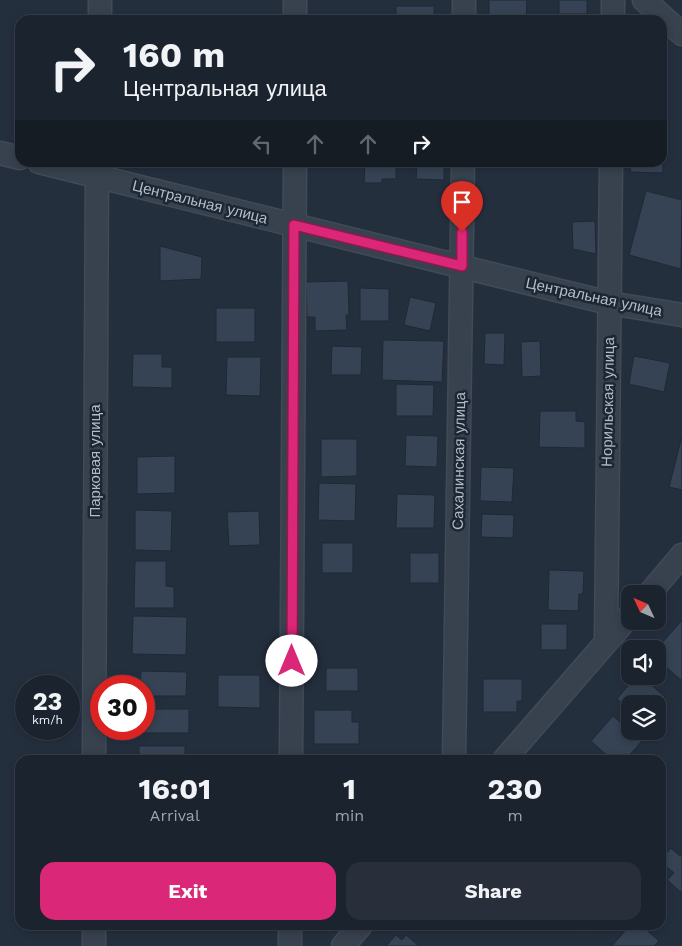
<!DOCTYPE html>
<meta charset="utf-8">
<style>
body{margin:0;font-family:"Work Sans",sans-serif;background:#282f3a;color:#f1f3f6;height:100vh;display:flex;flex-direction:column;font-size:19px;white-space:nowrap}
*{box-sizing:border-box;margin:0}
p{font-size:16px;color:#a0a4aa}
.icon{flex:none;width:28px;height:28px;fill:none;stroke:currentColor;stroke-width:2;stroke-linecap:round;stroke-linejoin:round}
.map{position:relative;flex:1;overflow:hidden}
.drawer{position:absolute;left:15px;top:755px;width:651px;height:175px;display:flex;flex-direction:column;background:#1b232e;border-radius:15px;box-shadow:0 2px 8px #0003,0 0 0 1px #39404a}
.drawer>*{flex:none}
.hud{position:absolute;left:15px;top:15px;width:652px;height:152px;border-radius:15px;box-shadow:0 2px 8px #0003,0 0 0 1px #39404a;background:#1b232e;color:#f1f3f6;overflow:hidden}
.needle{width:32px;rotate:314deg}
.tools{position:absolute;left:621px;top:585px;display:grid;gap:10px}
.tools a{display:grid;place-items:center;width:45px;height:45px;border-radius:10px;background:#1b232e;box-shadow:0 2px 8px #0003,0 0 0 1px #39404a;font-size:25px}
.speed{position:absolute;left:15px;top:675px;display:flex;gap:10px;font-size:25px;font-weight:700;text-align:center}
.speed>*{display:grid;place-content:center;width:65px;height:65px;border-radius:50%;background:#1b232e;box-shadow:0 2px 8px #0003,0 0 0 1px #39404a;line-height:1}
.speed small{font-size:12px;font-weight:400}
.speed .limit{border:8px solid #d22;background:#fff;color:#111}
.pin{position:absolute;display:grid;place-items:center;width:42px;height:42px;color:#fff;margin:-51px -21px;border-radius:50% 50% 50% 0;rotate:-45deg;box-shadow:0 0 5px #0007}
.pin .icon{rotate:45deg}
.me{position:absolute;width:55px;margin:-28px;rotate:0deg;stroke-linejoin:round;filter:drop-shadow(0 0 4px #0008)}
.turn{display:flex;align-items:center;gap:18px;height:105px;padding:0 25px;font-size:22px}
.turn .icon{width:65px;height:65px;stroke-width:2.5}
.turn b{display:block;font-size:35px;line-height:42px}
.lanes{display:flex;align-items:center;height:48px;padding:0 25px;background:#0003;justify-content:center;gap:25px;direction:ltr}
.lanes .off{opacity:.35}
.eta{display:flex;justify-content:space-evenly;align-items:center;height:85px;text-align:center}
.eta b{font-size:30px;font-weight:700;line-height:35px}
.action{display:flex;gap:10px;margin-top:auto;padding:10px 25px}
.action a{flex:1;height:58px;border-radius:15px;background:#db2777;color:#fff;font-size:20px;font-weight:700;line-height:58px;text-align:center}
.action a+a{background:#282f3a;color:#f1f3f6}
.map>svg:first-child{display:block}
.building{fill:#364354;stroke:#1f2835}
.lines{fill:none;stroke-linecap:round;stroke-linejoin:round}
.minor-casing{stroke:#414a57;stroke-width:25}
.minor{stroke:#38414e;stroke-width:22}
.route-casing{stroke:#8e194d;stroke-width:12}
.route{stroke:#db2777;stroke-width:9}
.labels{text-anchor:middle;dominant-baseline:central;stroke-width:5;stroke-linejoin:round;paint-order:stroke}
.street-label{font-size:15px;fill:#b4bcc9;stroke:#1d2633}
</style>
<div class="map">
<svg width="682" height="946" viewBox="0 0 682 946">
<rect width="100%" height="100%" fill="#242f3e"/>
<!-- building -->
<g class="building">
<path d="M489 0H527L526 20H489Z"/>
<rect x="559" y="0" width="28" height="14"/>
<rect x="396" y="6" width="38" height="14"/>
<path d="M662 143 663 173 630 172 631 162H662Z"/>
<path d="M365 162H396V179H382V183H364Z"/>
<path d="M417 162H444V180L416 179Z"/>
<path d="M646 191 682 200 681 269 629 255Z"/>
<path d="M595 221 596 254 573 249 572 222Z"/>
<path d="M160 246 202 257 201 279 160 281Z"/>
<path d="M348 281 349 315H346L347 330 315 331V317H307L306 282Z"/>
<path d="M360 288 389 289V321H360Z"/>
<path d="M410 297 436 303 430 331 404 325Z"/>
<rect x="216" y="308" width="39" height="34"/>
<path d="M485 333H505L504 365 484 364Z"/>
<path d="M383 340 444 341 442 382 382 380Z"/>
<path d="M540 341 541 376 522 377 521 342Z"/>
<path d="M332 346 362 347 361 375H331Z"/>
<path d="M133 354H162V367H172V388L132 387Z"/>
<path d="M634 356 670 363 664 392 629 384Z"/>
<path d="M227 357H261L260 396 226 395Z"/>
<path d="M396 384 434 385 433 416H396Z"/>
<path d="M540 411H576V421L585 422V448L539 447Z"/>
<path d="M406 435 438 436 437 467 405 466Z"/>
<path d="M682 436V490L669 487Z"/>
<path d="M321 439H357V476L321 477Z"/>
<path d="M175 456V493L137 494V457Z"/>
<path d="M481 467 514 468 512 502 480 501Z"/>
<path d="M319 483 356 484 355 521 318 520Z"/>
<path d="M397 494 435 495 434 528H396Z"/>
<path d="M135 510 172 511 171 551 135 550Z"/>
<path d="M259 511 260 545 229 546 227 512Z"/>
<path d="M482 514 514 515 513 538 481 537Z"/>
<rect x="322" y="543" width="31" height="30"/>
<rect x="410" y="553" width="29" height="30"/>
<path d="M135 561H166V586L174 587V608H134Z"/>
<path d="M549 570 584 571 583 594H579L578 611 548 610Z"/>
<path d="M133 616 187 617 186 655 132 654Z"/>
<path d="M682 620V681L658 660 657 649Z"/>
<rect x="541" y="624" width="26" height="26"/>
<rect x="326" y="668" width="32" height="23"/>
<path d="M141 671 187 672 186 696H144V686H140Z"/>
<path d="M218 675H260V708L218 707Z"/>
<path d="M636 676H641L665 697 658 705 630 704V710L617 699Z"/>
<path d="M483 679H522V701H517V712H483Z"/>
<path d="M144 709H189V733H143Z"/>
<path d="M314 710H352V722H359V744H314Z"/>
<path d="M613 716 642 741 625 760H612L591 741Z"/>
<rect x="139" y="746" width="46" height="14"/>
<path d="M671 848 680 856 682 853V893L667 880 674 873 661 862V859Z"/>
<rect x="139" y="925" width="35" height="3"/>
<path d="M575 925H592L584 933Z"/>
<path d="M630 925H641L659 941 654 946H612Z"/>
<path d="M396 935 402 940 406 935 419 946H386Z"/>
</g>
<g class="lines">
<defs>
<g id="minor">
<path d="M644 0 682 34"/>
<path d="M100 20V0"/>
<path d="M295 20V0"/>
<path d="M464 20V0"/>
<path d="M613 20V0"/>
<path d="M0 153 20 158"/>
<path d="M39 162 609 303 682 315"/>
<path d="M649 594 682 555"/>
<path d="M606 642 611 162"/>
<path d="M94 760 97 163"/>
<path d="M291 760 295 162"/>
<path d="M454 760 463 162"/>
<path d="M504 760 630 615"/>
<path d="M94 946V925"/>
<path d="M290 946V925"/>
<path d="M343 946 361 925"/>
</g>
</defs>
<!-- minor casing -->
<use href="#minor" class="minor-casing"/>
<!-- minor -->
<use href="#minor" class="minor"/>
</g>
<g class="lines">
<defs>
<path id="route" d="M292 661 294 225 462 266V232"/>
</defs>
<!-- route casing -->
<use href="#route" class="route-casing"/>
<!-- route -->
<use href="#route" class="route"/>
</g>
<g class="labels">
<!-- street labels -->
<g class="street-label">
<text transform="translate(200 202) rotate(14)">Центральная улица</text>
<text transform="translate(594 297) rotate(12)">Центральная улица</text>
<text transform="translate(608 402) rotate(-89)">Норильская улица</text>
<text transform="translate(95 461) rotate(-90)">Парковая улица</text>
<text transform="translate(459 461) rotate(-89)">Сахалинская улица</text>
</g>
</g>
</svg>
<div class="tools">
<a><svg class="needle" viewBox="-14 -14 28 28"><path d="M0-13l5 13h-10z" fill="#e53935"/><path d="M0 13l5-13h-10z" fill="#a0a4aa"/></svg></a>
<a><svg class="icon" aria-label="sound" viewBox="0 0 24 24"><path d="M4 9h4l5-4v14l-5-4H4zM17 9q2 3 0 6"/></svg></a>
<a><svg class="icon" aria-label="layers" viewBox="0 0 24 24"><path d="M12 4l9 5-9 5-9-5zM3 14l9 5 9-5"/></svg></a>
</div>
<div class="speed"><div>23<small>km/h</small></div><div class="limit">30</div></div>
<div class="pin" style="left:462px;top:232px;background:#d93025"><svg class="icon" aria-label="arrive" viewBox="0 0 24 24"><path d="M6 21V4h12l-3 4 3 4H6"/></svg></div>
<svg class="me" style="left:292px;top:661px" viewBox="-20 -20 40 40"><circle r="19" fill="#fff"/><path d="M0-13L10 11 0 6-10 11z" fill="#db2777"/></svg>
<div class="hud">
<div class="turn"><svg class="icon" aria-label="right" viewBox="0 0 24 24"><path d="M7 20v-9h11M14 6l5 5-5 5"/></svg><div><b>160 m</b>Центральная улица</div></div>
<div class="lanes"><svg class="icon off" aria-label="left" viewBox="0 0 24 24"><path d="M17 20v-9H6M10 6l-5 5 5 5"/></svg><svg class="icon off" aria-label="ahead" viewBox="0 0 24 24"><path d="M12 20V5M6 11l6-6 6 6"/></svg><svg class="icon off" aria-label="ahead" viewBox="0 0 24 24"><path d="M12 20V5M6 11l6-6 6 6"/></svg><svg class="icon" aria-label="right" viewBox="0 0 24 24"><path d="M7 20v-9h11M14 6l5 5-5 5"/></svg></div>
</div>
<section class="drawer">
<div class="eta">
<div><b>16:01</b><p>Arrival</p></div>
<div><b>1</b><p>min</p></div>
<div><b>230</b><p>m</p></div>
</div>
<div class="action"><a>Exit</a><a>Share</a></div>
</section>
</div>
